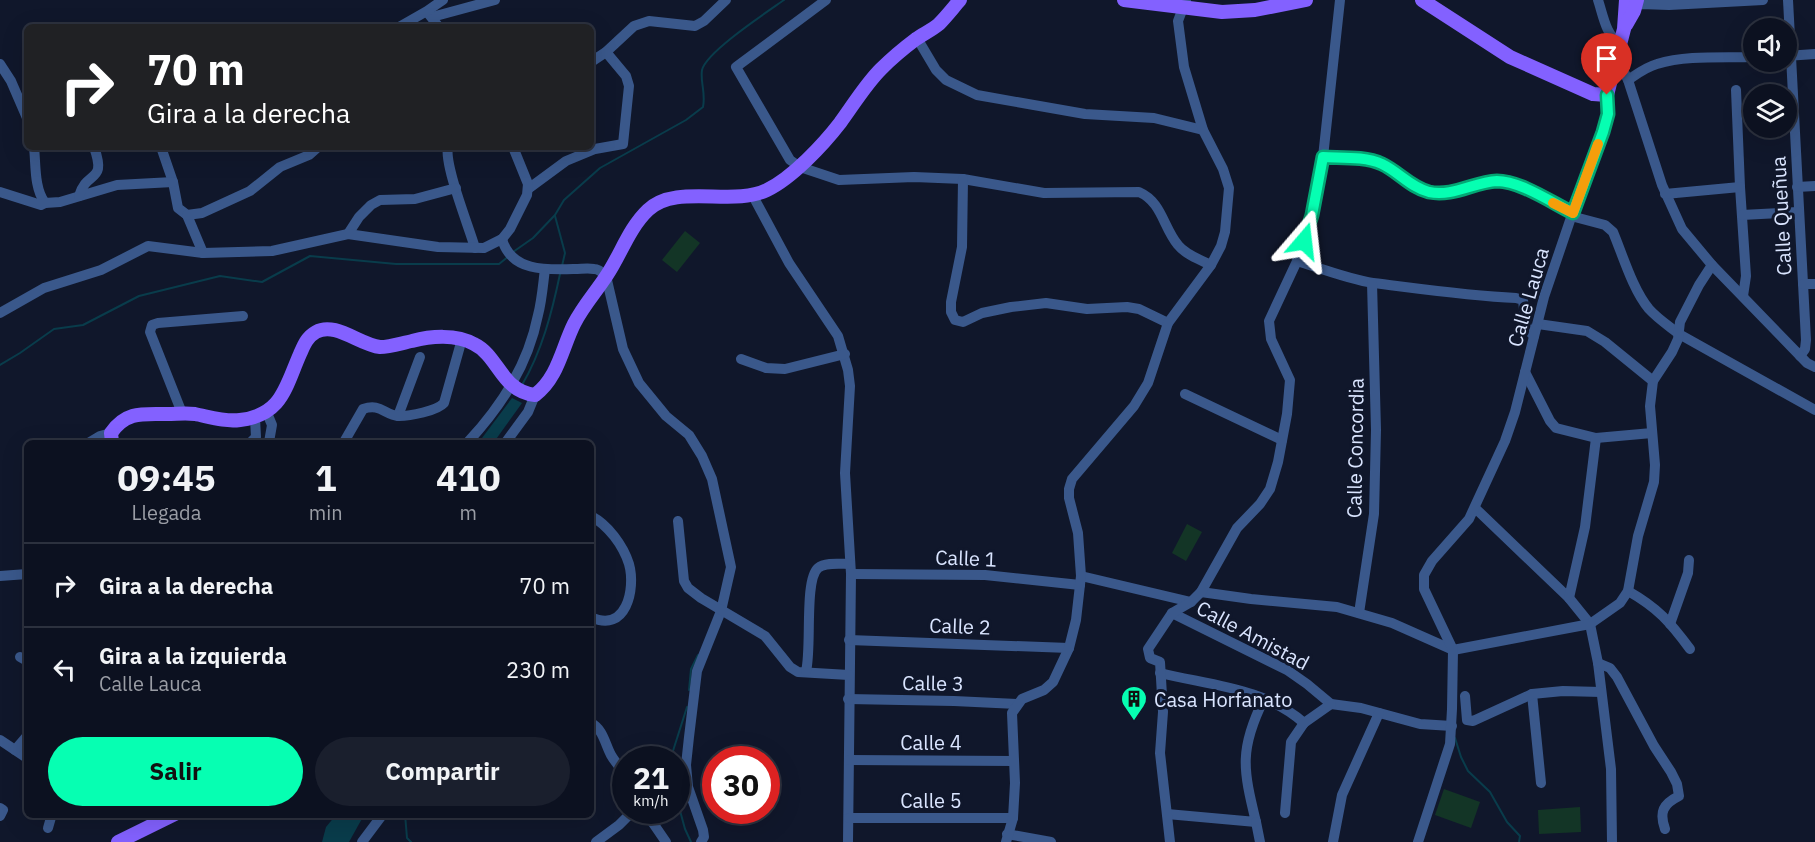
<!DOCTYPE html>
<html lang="es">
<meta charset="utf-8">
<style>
body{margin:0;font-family:"IBM Plex Sans",sans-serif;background:#1a1f2d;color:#f1f3f6;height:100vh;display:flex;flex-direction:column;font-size:22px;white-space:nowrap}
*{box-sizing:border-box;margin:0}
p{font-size:20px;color:#9a9da5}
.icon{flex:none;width:33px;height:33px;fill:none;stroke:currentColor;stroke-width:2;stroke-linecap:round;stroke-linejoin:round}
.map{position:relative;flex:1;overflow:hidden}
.sheet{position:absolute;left:24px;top:440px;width:570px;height:378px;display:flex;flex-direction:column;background:#0c1120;border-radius:9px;box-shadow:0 6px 24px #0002,0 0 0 2px #2c313e}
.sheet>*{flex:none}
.top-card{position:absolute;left:24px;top:24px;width:570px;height:126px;border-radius:9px;box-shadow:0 6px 24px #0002,0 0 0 2px #2c313e;background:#202124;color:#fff;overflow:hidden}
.fabs{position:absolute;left:1743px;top:18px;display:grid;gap:12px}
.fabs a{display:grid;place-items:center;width:54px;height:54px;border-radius:50%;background:#0c1120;box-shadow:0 6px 24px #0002,0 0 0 2px #2c313e;font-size:30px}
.speed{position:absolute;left:612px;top:746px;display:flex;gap:12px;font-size:30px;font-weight:700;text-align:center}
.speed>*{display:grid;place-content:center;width:78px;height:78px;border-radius:50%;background:#0c1120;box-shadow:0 6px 24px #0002,0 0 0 2px #2c313e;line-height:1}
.speed small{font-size:15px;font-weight:400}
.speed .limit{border:9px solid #d22;background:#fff;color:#111}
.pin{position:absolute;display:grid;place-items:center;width:51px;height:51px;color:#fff;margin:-62px -26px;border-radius:50% 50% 50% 0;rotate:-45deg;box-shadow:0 0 6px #0007}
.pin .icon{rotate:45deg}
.me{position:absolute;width:66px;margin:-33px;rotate:17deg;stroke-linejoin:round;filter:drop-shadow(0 0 4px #0008)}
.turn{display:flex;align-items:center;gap:21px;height:126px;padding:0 24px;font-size:27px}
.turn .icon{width:78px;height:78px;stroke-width:2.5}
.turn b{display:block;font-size:42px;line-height:51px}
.eta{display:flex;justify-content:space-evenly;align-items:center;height:102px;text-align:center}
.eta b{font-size:36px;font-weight:800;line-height:42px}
.action{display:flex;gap:12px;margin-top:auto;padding:12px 24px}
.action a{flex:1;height:69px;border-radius:36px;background:#06ffb2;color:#111;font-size:24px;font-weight:800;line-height:69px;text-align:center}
.action a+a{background:#1a1f2d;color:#f1f3f6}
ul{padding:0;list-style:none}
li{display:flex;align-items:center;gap:18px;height:84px;padding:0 24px;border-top:2px solid #2c313e}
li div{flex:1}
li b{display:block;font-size:22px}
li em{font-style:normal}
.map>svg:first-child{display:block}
.green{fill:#133526}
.water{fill:#093c4b}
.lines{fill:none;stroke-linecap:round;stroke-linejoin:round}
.stream{stroke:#093c4b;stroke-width:2}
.minor{stroke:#3a588b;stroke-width:10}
.major{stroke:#8361ff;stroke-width:14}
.route-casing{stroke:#04a674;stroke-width:15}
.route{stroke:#06ffb2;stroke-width:10}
.slow{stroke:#f59e0b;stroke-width:10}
.labels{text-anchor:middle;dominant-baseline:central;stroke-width:6;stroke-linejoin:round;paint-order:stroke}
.street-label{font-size:20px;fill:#dae5ff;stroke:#10172b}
.poi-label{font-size:20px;fill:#dae5ff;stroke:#10172b;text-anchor:start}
</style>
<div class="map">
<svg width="1815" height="842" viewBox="0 0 1815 842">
<rect width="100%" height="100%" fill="#10172b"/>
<!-- green -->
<g class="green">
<path d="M685 231 700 243 677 272 662 260Z"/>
<path d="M1187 524 1202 532 1186 561 1172 553Z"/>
<path d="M1444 789 1480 802 1471 828 1435 815Z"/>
<path d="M1580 807 1581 832 1539 834 1538 810Z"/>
</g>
<!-- water -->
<g class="water">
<path d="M512 398 522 403 494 442H479Z"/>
<path d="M336 815H364L349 842H322L326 827Z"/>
</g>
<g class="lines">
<!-- stream -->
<g class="stream">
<path d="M555 216 565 253 562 266"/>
<path d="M513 252 533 238 555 215 564 200 600 168 686 120 703 107C706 93 700 82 702 70 706 52 767 12 784 0"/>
<path d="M0 365 20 353 54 329 83 325 139 296 220 276 262 282 310 256 396 264H499L509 256"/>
<path d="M522 385C542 351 552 312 560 274"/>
<path d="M689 690 691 669 698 655"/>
<path d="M1455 738 1461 757 1468 771 1490 792 1507 822 1520 836 1519 842"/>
<path d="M672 759V754L687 707"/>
<path d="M676 796 685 829 691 842"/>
<path d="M405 814 407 838 411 842"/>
</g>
<!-- minor -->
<g class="minor">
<path d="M826 0 736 67 790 160 800 167 839 180 914 177 963 179 1044 193 1139 192C1162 202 1163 227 1178 245 1185 254 1200 260 1211 265"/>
<path d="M1598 0C1603 15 1606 36 1620 44"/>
<path d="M1788 0 1806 340 1805 349 1800 356"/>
<path d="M1635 7 1641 4 1669 5 1763 0"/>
<path d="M427 12 439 27"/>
<path d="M432 17 495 0"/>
<path d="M399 27 427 11 443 0"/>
<path d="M917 38 936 70 946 80 977 95 1085 114 1154 118 1203 130"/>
<path d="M1786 56 1815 54"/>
<path d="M591 62 606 52 634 26 649 21 695 26 704 21 726 0"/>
<path d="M0 64 11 81 27 118"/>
<path d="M1615 64 1624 72 1628 80 1662 185 1682 229 1712 265 1807 363 1815 367"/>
<path d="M1628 80C1637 74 1646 67 1657 64 1687 55 1722 58 1754 57"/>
<path d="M1736 90 1740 187 1746 276 1743 296"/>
<path d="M34 147C36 165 34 188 45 203"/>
<path d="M161 147 173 182 178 208 187 215 203 253"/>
<path d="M448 147C444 165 469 227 475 248"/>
<path d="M1323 157C1341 158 1366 156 1382 164 1399 172 1410 187 1430 192 1453 197 1474 182 1497 181 1520 181 1552 202 1573 213"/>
<path d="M963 179 962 247 951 302V312L955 320 963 322 982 313 1011 307 1046 303 1087 309 1127 307 1139 309 1168 323"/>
<path d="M1797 187 1815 186"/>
<path d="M528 189 566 161 595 149 623 144 629 86 626 76 606 52"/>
<path d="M0 192 41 205 45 203 60 202 117 185 173 182"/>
<path d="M1665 194 1740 187"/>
<path d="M79 196C87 169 107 184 94 147"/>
<path d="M753 196 789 263 838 336 848 370 850 386 845 473 851 574 848 842"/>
<path d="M187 215 202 213 250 191 280 167 309 155 318 147"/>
<path d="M1742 215 1798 212"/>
<path d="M1571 216 1605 225 1613 232C1623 256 1633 290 1649 309 1658 319 1669 326 1679 334L1815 410"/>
<path d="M348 234 359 217 371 205 380 200 415 199 456 188"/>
<path d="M502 239C511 272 547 270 575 269 581 269 588 268 594 269 599 269 603 273 606 276L623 349 639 383 666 416 689 435 702 456 712 479 731 567 721 611 697 671 689 737 686 765 688 787 703 830 704 837 701 842"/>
<path d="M1297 261C1319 268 1351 280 1373 283 1421 289 1468 296 1516 298L1523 300C1525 314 1523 327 1534 336"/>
<path d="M1803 284H1815"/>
<path d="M0 313 44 288 101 270 148 246 203 253 272 251 348 234 438 247 484 248 502 239 510 229 527 195 528 184 513 147"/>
<path d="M1538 324 1587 331 1605 342 1653 381"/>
<path d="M741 359 766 368 785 369 845 354"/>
<path d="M1525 372 1550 421 1556 428 1596 438 1652 433"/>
<path d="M1185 394 1282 440"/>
<path d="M182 413 150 332 152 325 158 323 243 316"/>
<path d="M267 413 272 425 269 442"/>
<path d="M398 416 420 357"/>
<path d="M90 442 100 436 111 433"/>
<path d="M251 442 256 437 255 418"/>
<path d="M344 442 363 409C381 403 384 415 399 416 410 416 437 411 444 403L462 339"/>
<path d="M468 442C502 405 528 365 538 315 542 300 543 284 545 269"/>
<path d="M506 442 528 412 535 395"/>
<path d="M1475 508 1569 598 1590 624 1598 663 1611 769 1612 842"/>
<path d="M591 516C608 525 623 545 629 564 636 589 626 634 591 617"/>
<path d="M678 521 684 581 688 588 701 598 765 636 790 667 798 672 849 675"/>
<path d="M851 574 985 575 1080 585"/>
<path d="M0 576 27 574"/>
<path d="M1081 576 1191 602"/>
<path d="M1628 591C1658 608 1670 622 1690 649"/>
<path d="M1201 592 1251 599 1337 607 1392 623 1453 650 1590 624 1620 603 1628 591 1638 536 1654 482 1655 465 1650 406 1653 381 1672 352 1678 339 1680 322 1699 285 1712 265"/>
<path d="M1569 598 1585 527 1596 438"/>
<path d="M1172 613 1287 670 1307 684 1331 704 1361 708 1420 724 1452 726"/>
<path d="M1359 613 1374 514 1376 430 1372 283"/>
<path d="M1670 624 1688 573 1689 560"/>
<path d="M849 640 1069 648"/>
<path d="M20 657 27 661"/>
<path d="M1598 663 1610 668 1617 677 1654 746 1671 772 1677 784 1679 796C1663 804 1659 812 1665 829"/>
<path d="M806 671C812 649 804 580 818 568 825 562 840 564 850 564"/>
<path d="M1160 673C1208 685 1266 688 1304 723"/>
<path d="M1532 694 1541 783"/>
<path d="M1465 696 1467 720 1473 721 1532 694 1563 691 1601 692"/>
<path d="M848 699 954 701 1017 704"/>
<path d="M591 723C603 729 605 744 611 755 615 762 621 769 626 775"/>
<path d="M0 740 27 758"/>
<path d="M15 750 27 736"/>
<path d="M849 760 1014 761"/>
<path d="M0 808 3 810 0 816"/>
<path d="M644 810 666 842"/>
<path d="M1285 813 1291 742 1304 723 1331 704"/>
<path d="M1167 814 1256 822C1243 769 1239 749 1264 699"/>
<path d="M849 818H1013"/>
<path d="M1256 822 1260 842"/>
<path d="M48 828 52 814"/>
<path d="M1007 834 1051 842"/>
<path d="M362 842 383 814"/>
<path d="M596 842 619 825 634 810"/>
<path d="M1006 842 1013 818 1015 783 1012 713 1022 699 1044 690 1053 682 1069 648 1076 620 1081 576 1078 533 1069 498V489L1072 479 1134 406 1148 383 1168 323 1211 265 1221 246 1225 232 1229 188 1223 169 1203 130 1184 67 1178 21 1186 0"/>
<path d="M1170 842 1160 753 1163 712 1160 662 1150 658 1148 649 1172 613 1191 602 1201 592 1237 528 1260 504 1270 489 1278 462 1287 414 1290 380 1271 339 1269 321 1297 261 1312 215 1323 157 1340 0"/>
<path d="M1333 842 1342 795 1379 713"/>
<path d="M1418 842 1450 744 1452 709 1453 650 1424 589V575L1432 561 1469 519 1505 441 1515 412 1544 297 1580 191 1603 132 1608 114 1607 95"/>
</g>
<!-- major -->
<g class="major">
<path d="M1124 0 1222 12 1255 10 1306 0"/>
<path d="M1422 0 1510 57 1593 94 1607 95 1624 29 1626 0"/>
<path d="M1626 25 1634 11 1637 0"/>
<path d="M112 442 111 433C126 411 143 414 167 414 177 414 185 413 195 414 210 417 225 422 240 420 282 415 285 388 300 354 304 345 307 337 316 332 335 321 360 345 380 347 390 347 402 343 412 341 431 336 456 334 474 344 499 356 501 391 535 395 558 378 562 348 574 324 583 306 596 292 607 275 621 254 629 228 648 210 676 183 733 207 767 190 792 178 823 145 840 123 854 104 865 85 881 69 892 58 904 48 916 39 923 34 932 30 939 24 946 17 953 8 960 0"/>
<path d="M118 842 175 814"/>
</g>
</g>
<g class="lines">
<defs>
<path id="route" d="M1304 241 1312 215 1323 157C1341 158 1365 156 1382 164 1399 172 1410 187 1429 192 1453 197 1474 182 1497 181 1520 181 1551 202 1573 213L1603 132 1608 114 1607 95"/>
</defs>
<!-- route casing -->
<use href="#route" class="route-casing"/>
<!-- route -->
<use href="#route" class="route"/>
<!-- slow -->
<path class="slow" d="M1553 203 1573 213 1598 144"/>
</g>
<!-- icons -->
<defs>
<symbol id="building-pin" viewBox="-11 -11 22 30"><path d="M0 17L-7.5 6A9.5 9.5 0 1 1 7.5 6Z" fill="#06ffb2" stroke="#10172b"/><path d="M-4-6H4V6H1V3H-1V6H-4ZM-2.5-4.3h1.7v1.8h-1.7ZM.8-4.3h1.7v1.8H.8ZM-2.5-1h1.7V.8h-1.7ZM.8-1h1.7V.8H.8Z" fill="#111"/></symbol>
</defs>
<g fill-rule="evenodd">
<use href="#building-pin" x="1119" y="684" width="30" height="40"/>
</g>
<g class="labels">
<!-- street labels -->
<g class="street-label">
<text transform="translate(1781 216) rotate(-93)">Calle Queñua</text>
<text transform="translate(1528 297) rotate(-74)">Calle Lauca</text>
<text transform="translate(1355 448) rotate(-89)">Calle Concordia</text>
<text transform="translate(966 558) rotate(2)">Calle 1</text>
<text transform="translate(960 626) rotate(2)">Calle 2</text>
<text transform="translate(1253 635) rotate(28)">Calle Amistad</text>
<text transform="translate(933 683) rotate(1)">Calle 3</text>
<text x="931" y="742">Calle 4</text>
<text x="931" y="800">Calle 5</text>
</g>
<!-- poi labels -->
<g class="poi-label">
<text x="1154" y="699">Casa Horfanato</text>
</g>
</g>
</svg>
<div class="fabs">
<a><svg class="icon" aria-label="sound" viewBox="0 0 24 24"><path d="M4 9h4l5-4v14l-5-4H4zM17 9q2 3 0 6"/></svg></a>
<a><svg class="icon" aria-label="layers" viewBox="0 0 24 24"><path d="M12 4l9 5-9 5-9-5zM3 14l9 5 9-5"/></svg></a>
</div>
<div class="speed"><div>21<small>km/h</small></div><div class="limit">30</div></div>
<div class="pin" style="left:1607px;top:95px;background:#d93025"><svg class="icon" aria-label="arrive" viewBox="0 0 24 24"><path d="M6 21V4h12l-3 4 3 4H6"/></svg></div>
<svg class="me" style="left:1304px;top:241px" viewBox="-20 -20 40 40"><path d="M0-17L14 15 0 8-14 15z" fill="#06ffb2" stroke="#fff" stroke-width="4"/></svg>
<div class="top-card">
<div class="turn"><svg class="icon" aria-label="right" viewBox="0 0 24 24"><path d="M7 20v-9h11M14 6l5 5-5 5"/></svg><div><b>70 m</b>Gira a la derecha</div></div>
</div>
<section class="sheet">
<div class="eta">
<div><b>09:45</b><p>Llegada</p></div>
<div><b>1</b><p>min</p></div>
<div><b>410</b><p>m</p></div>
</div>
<ul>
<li><svg class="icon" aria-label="right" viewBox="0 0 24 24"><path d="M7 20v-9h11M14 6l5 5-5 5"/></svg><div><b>Gira a la derecha</b></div><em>70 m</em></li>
<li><svg class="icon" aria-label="left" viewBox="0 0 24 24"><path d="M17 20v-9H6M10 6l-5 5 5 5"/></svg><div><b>Gira a la izquierda</b><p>Calle Lauca</p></div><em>230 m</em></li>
</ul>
<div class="action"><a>Salir</a><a>Compartir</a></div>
</section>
</div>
